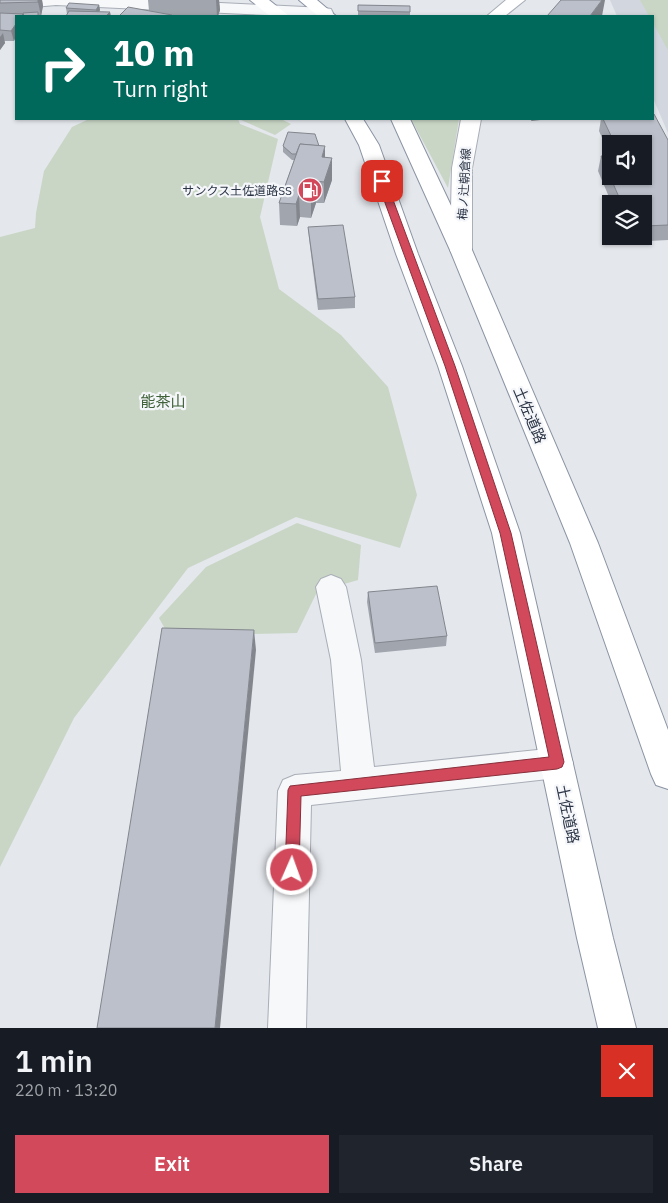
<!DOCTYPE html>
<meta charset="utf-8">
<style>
body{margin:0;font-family:"IBM Plex Sans","Noto Sans JP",sans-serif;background:#20242c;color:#f1f3f6;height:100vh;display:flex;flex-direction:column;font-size:19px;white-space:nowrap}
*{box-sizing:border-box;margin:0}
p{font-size:16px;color:#9ea1a6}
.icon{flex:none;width:28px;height:28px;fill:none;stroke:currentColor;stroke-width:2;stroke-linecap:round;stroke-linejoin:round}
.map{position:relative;height:1028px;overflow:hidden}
.panel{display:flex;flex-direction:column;background:#171b24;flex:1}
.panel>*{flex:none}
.banner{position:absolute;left:15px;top:15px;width:639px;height:105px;border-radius:0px;box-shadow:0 1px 4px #0004;background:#00695c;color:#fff;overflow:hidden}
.tools{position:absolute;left:602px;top:135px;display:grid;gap:10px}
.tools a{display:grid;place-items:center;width:50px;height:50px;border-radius:0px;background:#171b24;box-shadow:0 1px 4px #0004;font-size:25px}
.pin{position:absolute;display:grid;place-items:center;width:42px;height:42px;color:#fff;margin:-21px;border-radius:10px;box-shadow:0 2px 8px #0006}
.me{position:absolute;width:55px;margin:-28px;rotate:2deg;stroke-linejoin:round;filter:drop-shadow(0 0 4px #0008)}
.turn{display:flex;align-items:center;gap:18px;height:105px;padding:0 15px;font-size:22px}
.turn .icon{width:65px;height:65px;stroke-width:2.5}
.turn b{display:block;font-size:35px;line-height:42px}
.round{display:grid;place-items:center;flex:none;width:52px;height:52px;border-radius:0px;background:#20242c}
.summary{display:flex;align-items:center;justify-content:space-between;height:85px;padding:0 15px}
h1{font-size:30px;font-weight:600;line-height:38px}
.button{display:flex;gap:10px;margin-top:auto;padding:10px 15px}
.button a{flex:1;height:58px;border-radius:0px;background:#d1495b;color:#fff;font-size:20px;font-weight:600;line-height:58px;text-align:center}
.button a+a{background:#20242c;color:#f1f3f6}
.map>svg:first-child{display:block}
.built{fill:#d2d6de}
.green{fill:#c9d6c5}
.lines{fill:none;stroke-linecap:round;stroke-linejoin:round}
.street-casing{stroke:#a9aeb7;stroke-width:2}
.secondary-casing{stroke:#a9aeb7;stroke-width:2}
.highway-casing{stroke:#8b94a3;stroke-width:2}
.street{fill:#f7f8fa;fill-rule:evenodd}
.secondary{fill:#fff;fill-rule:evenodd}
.highway{fill:#fff;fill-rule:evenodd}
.wall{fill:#a1a5ae;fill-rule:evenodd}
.shaded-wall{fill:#83868d}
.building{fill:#bbc0ca;stroke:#83868d}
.route{fill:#d1495b;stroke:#882f3b}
.labels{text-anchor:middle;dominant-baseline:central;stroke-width:4.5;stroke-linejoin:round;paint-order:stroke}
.far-street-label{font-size:12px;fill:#2b3445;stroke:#f4f6f9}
.far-poi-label{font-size:12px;fill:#2b3445;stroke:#f4f6f9;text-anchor:end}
.park-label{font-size:15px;fill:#3f6138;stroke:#f4f6f9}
.street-label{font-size:15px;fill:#2b3445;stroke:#f4f6f9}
</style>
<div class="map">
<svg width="668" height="1028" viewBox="0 0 668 1028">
<rect width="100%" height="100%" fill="#e4e7ec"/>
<!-- built -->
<path class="built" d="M610 0H668V133L653 98 652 16H617Z"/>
<!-- green -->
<g class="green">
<path d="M640 0H668V50L653 23 652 16H649Z"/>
<path d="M89 119H238L240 124 278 139 260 217 279 289 341 335 388 387 417 495 400 548 296 517 188 568 74 718 0 867V237L35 228 36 213 44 171 72 127Z"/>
<path d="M243 119H281L291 124 275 135 241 120Z"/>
<path d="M411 119H459L448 188Z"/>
<path d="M297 523 361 545 358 580 317 592 297 633 169 636 159 618 206 567Z"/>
</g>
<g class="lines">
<defs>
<g id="street">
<path d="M0 0H159L325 8 331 9 333 13 331 16H288L56 5 0 10Z"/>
<path d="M331 575 341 579 346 587 361 660 374 767 557 748 569 752 573 763 569 774 557 778 311 805 306 1028H268L278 791 283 780 295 775 341 771 331 660 316 587 321 579Z"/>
</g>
<g id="secondary">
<path d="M506 0H525L505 16H487Z"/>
<path d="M461 119H481L472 168V250L469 255 461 257 453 255 450 250 452 168Z"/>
</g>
<g id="highway">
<path d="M250 0H269L289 16H270Z"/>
<path d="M299 0H317L336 16H318Z"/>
<path d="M345 119H363L379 145 418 254 462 366 520 533 613 938 636 1028H598L577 938 492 533 438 366 396 254 359 145Z"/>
<path d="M391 119H410L472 250 598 543 668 730V789L656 785 651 774 570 543 450 250Z"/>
</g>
</defs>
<!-- street casing -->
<use href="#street" class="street-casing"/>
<!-- secondary casing -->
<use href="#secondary" class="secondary-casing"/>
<!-- highway casing -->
<use href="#highway" class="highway-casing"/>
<!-- street -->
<use href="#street" class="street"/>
<!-- secondary -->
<use href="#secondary" class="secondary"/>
<!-- highway -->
<use href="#highway" class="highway"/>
</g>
<!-- wall -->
<g class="wall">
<path d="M0 0H42L43 6 41 16H16L14 41H4L5 43 0 50Z"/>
<path d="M148 0H219L220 10 218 16H119L149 11Z"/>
<path d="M99 5 100 10 99 12 67 14 66 8Z"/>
<path d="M358 5 410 6V16H358Z"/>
<path d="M601 119H652L668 140V240L629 242 626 236H644V204H612L598 171 601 156H610L599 131ZM611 144H644L611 176Z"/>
<path d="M283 146H319L325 158 332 180 324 203H316L311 218 300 217 297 226 280 225 279 203 294 160H292L283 152Z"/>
<path d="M308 227 355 297V308L318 310 309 238Z"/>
<path d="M368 592 447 636 446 646 375 653 367 602Z"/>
</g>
<!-- shaded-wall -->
<g class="shaded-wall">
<path d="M38 0H42L43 6 41 16 38 2Z"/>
<path d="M216 0H219L220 10 218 16H217Z"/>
<path d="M602 0H605L602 16H590Z"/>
<path d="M99 5 100 10 97 16 96 10Z"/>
<path d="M110 12 111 16H106Z"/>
<path d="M16 24V37L14 41 11 31Z"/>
<path d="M3 33 5 43 0 50V37Z"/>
<path d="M532 119H550L531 121Z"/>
<path d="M325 146V168L322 157Z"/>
<path d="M332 158V180L324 203V182Z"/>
<path d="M315 181 316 203 311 218V196Z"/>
<path d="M299 195 300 217 297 226 296 204Z"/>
<path d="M254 630 256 650 220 1028H215Z"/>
</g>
<!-- building -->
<g class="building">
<path d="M0 0H38V2L0 3Z"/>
<path d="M561 0H602L590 16H547Z"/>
<path d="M69 3 99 5 96 10 66 8Z"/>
<path d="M358 5 410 6V12L358 11Z"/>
<path d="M128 7 172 15 171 16H119Z"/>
<path d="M69 11 110 12 106 16H66Z"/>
<path d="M38 12V16H24L23 13Z"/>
<path d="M0 13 23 14 21 16H16V24L11 31 0 30Z"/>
<path d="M652 114H654L668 140V225L644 226V204H622L601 156H611V176H644V144H615L603 119H652Z"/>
<path d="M288 132 315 134 319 146 300 144 296 154H292L283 146Z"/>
<path d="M300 144 325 146 322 157 332 158 324 182 315 181 311 196 299 195 296 204 279 203Z"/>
<path d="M343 225 355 297 318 299 308 227Z"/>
<path d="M437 586 447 636 375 643 368 592Z"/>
<path d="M162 628 254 630 215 1028H97Z"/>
</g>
<!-- route -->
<path class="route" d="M382 179 386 181 455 366 511 533 564 762 562 767 557 769 301 796 299 870 297 875 292 877 287 875 285 870 288 790 290 786 549 757 500 533 445 366 377 181Z"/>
<!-- icons -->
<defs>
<symbol id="fuel-disc" viewBox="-11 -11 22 22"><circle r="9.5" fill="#d1495b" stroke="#f4f6f9"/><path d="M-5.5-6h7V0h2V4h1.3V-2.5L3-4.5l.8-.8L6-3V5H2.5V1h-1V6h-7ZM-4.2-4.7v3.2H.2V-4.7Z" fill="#fff"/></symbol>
</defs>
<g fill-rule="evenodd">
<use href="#fuel-disc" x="296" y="176" width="28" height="28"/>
</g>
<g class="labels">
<!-- far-street labels -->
<g class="far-street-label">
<text transform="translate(464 184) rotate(-87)">梅ノ辻朝倉線</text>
</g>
<!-- far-poi labels -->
<g class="far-poi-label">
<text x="292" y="190">サンクス土佐道路SS</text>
</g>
<!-- park labels -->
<g class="park-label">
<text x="163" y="401">能茶山</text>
</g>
<!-- street labels -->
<g class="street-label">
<text transform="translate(530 415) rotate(67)">土佐道路</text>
<text transform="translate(568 814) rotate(78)">土佐道路</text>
</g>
</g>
</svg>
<div class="tools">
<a><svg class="icon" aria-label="sound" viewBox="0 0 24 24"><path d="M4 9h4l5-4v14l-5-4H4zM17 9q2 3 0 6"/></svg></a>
<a><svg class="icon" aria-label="layers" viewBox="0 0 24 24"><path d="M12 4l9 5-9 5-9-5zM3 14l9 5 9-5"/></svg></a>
</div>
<div class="pin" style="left:382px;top:181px;background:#d93025"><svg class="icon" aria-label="arrive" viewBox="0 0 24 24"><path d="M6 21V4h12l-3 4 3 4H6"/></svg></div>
<svg class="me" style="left:292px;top:870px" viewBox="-20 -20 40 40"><circle r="17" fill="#d1495b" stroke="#fff" stroke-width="3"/><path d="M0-11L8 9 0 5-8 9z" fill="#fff"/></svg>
<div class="banner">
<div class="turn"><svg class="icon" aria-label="right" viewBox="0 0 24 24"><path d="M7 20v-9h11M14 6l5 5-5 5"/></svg><div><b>10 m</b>Turn right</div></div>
</div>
</div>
<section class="panel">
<div class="summary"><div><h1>1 min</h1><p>220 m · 13:20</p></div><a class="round" style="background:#d93025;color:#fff"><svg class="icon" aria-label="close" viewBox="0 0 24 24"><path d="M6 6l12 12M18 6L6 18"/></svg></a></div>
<div class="button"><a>Exit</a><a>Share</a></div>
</section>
